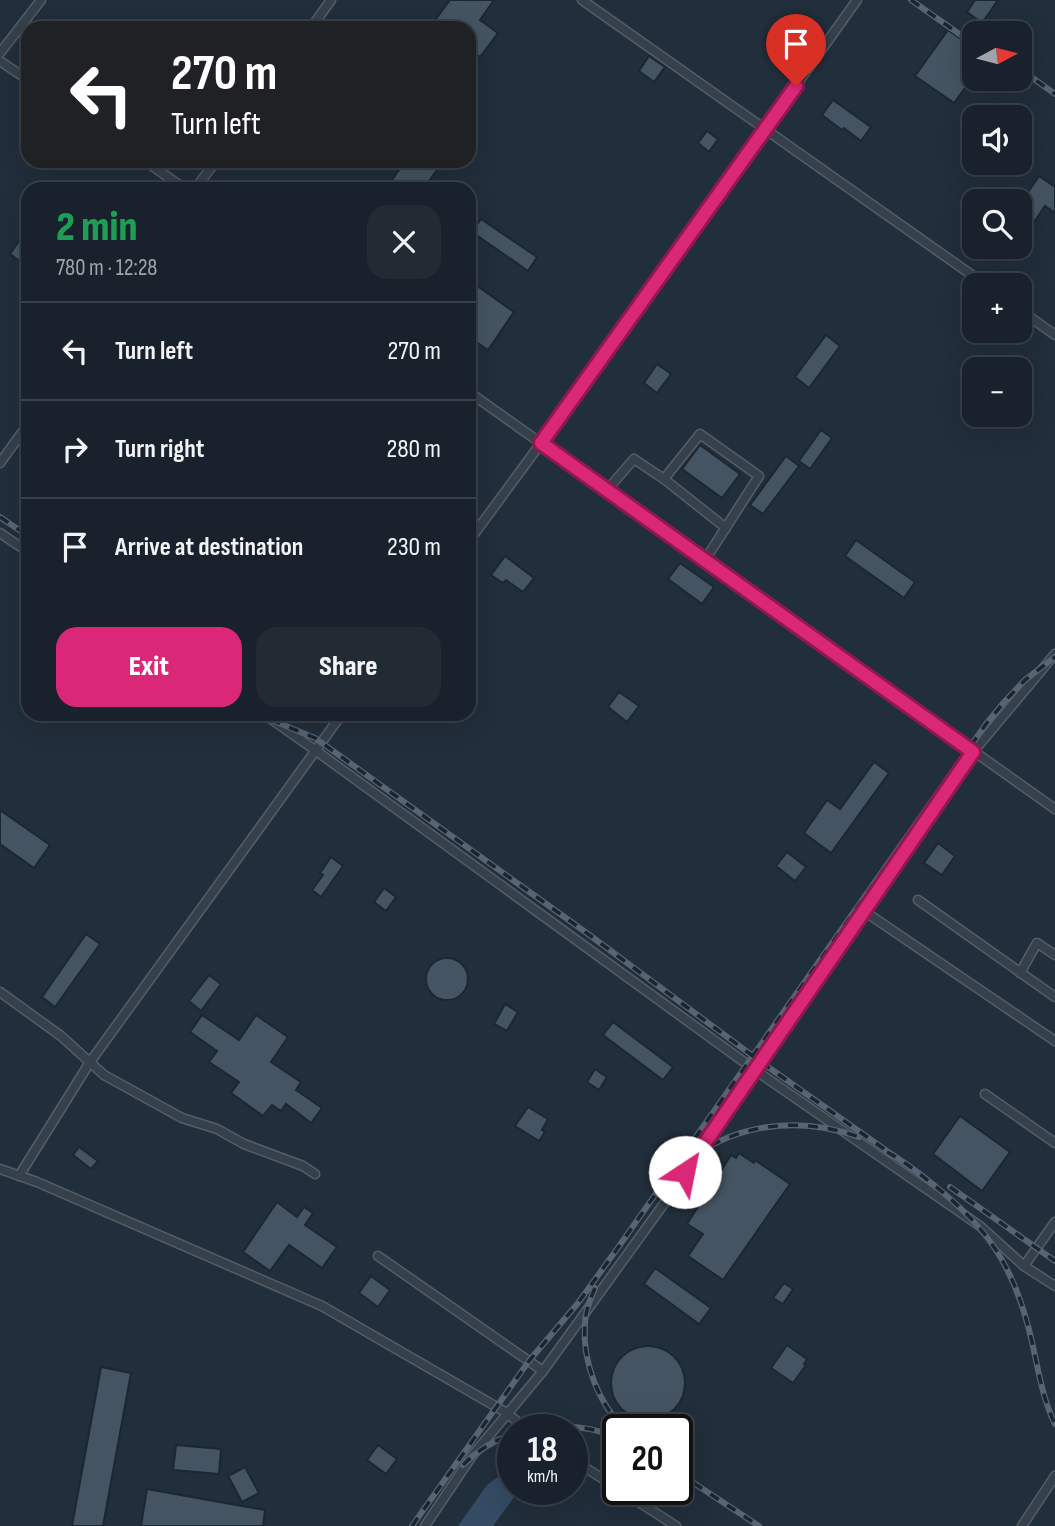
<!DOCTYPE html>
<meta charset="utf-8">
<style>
body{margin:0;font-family:"Sofia Sans Condensed",sans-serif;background:#222a34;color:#f1f3f6;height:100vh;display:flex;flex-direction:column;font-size:26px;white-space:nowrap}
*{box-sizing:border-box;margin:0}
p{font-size:23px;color:#9fa4a9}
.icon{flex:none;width:38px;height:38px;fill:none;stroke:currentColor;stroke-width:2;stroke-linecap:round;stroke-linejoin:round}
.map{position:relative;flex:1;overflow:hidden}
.details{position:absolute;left:21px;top:182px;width:455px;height:539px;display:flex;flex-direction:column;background:#19222c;border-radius:21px;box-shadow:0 7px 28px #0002,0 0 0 2px #373f48}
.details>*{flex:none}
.hud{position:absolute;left:21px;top:21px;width:455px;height:147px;border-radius:21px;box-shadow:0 7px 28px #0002,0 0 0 2px #373f48;background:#202124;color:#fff;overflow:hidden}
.needle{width:46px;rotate:83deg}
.buttons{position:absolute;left:962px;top:21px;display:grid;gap:14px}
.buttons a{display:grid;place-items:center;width:70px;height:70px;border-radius:14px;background:#19222c;box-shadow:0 7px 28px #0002,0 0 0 2px #373f48;font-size:35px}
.speed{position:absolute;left:497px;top:1414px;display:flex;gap:14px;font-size:35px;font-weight:700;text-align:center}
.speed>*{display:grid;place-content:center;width:91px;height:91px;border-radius:50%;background:#19222c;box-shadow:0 7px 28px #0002,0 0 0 2px #373f48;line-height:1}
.speed small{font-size:18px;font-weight:400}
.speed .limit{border:4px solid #111;border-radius:10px;background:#fff;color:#111}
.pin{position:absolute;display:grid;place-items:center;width:60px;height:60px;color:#fff;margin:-72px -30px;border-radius:50% 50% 50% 0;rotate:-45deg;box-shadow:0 0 7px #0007}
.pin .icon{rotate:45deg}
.me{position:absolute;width:77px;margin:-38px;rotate:34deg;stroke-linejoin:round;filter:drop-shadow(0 0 5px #0008)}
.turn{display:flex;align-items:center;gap:24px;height:147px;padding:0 35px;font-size:32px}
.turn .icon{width:91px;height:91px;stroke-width:2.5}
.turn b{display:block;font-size:49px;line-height:60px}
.round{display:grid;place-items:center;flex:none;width:74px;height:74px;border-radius:21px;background:#222a34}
.summary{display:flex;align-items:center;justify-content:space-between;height:119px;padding:0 35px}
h1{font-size:42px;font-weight:800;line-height:52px;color:#1e9e55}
.action{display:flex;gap:14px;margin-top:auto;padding:14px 35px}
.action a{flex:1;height:80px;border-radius:21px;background:#db2777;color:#fff;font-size:28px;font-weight:800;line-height:80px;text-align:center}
.action a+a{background:#222a34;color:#f1f3f6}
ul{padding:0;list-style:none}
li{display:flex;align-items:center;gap:21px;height:98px;padding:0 35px;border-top:2px solid #373f48}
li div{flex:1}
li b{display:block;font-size:26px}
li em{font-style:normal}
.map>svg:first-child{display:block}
.water{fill:#344b63}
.building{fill:#445462;stroke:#1c2732;stroke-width:2}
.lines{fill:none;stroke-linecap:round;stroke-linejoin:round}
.service-casing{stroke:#535e69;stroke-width:11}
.service{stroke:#35404b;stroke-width:8}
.rail-casing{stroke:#576473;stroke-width:6}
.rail{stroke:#1a2530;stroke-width:3.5;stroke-dasharray:10;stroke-linecap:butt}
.route-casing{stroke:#8e194d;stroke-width:18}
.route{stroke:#db2777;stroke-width:12}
</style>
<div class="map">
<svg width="1055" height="1526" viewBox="0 0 1055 1526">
<rect width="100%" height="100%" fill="#212e3b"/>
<!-- water -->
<path class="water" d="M498 1477 513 1486V1489H520L493 1526H458L487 1485Z"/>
<!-- building -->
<g class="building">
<path d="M450 0H494L480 20 498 33 480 57 469 49V28H440L433 23Z"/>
<path d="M975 0H998L982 23 967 12Z"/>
<path d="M948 30 975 49V74L954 103 915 76Z"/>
<path d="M649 56 665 67 654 82 639 71Z"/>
<path d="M833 100 871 127 861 141 844 128 842 130 822 115Z"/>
<path d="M707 131 718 139 709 152 698 143Z"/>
<path d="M405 161H424L437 170 423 189H386Z"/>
<path d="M1039 176 1055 187V213L1045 206 1020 243V204Z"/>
<path d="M481 219 537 257 528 271 472 232Z"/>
<path d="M28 228V252L21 262 10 254Z"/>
<path d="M469 280 514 312 488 350 469 337Z"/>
<path d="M826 335 840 346 809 388 795 377Z"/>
<path d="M657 364 671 374 657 393 644 383Z"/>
<path d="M821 430 832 438 810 469 799 461Z"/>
<path d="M700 445 740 474 722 498 682 469Z"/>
<path d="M786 456 799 466 763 514 750 505Z"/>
<path d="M856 540 915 582 904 598 845 556Z"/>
<path d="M505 556 534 578 523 592 506 580 503 583 491 575Z"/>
<path d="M680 563 714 587 702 604 668 579Z"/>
<path d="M619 692 639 706 627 722 608 707Z"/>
<path d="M874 762 889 773 831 853 804 833 827 800 840 809Z"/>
<path d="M0 810 50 845 34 868 0 844Z"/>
<path d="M938 843 955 856 942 875 924 863Z"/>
<path d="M787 852 806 867 795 881 776 866Z"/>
<path d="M331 857 343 866 321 897 312 890 323 875 320 873Z"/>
<path d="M384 888 396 897 386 911 374 902Z"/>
<path d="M86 934 100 944 55 1007 42 997Z"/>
<circle cx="447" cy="979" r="21"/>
<path d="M209 975 221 984 201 1011 189 1001Z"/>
<path d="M505 1004 518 1012 507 1031 494 1024Z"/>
<path d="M202 1015 239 1040 256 1015 288 1037 271 1062 301 1082 296 1090 322 1108 311 1123 286 1104 281 1111 272 1105 263 1116 231 1093 239 1082 209 1062 217 1051 190 1032Z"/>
<path d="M613 1022 673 1067 663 1080 603 1035Z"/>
<path d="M595 1069 607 1077 599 1090 587 1082Z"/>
<path d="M528 1107 548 1119 542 1130 545 1132 539 1141 515 1126Z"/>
<path d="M960 1116 1010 1152 982 1191 933 1154Z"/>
<path d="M79 1147 98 1161 91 1169 73 1155Z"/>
<path d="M739 1153 754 1163 755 1160 790 1184 723 1280 688 1256 703 1234 687 1224 731 1155 736 1158Z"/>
<path d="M277 1202 297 1217 304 1207 313 1213 305 1225 337 1247 322 1268 289 1245 270 1271 243 1252Z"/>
<path d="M655 1268 711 1308 699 1324 644 1284Z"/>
<path d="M371 1276 390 1290 378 1307 359 1293Z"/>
<path d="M784 1283 793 1289 783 1304 773 1298Z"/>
<path d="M787 1345 807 1359 804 1364 806 1365 793 1383 771 1368Z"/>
<circle cx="648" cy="1383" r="37"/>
<path d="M101 1367 131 1373 103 1526H72Z"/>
<path d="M176 1445 221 1449 219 1474 173 1470Z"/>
<path d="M378 1445 397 1459 386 1474 367 1460Z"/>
<path d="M245 1467 259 1493 242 1502 228 1476Z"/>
<path d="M147 1489 265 1510 263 1526H141Z"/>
</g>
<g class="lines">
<defs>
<g id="service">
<path d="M582 0 986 285"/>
<path d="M311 28 331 0"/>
<path d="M0 53 41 0"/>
<path d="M0 61 28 80"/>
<path d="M145 161 185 189"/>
<path d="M195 189 216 161"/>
<path d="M1020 310 1055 335"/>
<path d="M469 392 1055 809"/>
<path d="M0 463 28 424"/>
<path d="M664 479 700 434 759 476 705 560"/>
<path d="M607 490 634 459 664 479 726 528"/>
<path d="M0 533 28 552"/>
<path d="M469 541 541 443 857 0"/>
<path d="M264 714 315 750 755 1070 980 1226 1024 1266 1055 1286"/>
<path d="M918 900 1055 997"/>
<path d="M864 911 1055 1041"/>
<path d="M1020 973 1037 943 1055 955"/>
<path d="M0 992 61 1036 104 1075 182 1118 217 1129 244 1144 303 1166 315 1174"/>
<path d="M985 1094 1055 1143"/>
<path d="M0 1169 37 1182 322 1306 507 1413 527 1430"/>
<path d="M19 1176 90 1062 342 714"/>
<path d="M378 1256 543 1371"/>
<path d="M1024 1266 1055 1222"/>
<path d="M572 1459 676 1526"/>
<path d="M425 1526 472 1456 543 1371 663 1205 973 752 1055 654"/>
<path d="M1022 1526 1055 1476"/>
</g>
</defs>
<!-- service casing -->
<use href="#service" class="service-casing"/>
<!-- service -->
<use href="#service" class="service"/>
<defs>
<g id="rail">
<path d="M911 0 975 45"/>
<path d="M1020 69 1055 94"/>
<path d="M0 517 28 536"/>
<path d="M231 714 274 721 315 738 584 931 761 1062 894 1156"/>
<path d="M887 1152C904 1161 920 1174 935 1186 986 1227 1011 1262 1028 1326 1037 1358 1040 1394 1055 1424"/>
<path d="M679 1169C728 1123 798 1115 859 1137"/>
<path d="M950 1187 1055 1261"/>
<path d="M595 1288C590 1300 585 1312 585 1325 582 1362 599 1404 625 1430"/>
<path d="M525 1430C557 1422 587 1426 618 1437"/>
<path d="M463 1465C477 1451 494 1440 513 1434"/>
<path d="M677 1472 759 1526"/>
<path d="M412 1526 529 1361 578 1303 617 1249 986 724 1005 701 1025 680 1055 657"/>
</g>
</defs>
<!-- rail casing -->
<use href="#rail" class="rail-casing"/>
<!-- rail -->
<use href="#rail" class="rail"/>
</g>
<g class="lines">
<defs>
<path id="route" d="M685 1172 973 752 541 443 796 86"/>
</defs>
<!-- route casing -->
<use href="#route" class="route-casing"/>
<!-- route -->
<use href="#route" class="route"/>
</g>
</svg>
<div class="buttons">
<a><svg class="needle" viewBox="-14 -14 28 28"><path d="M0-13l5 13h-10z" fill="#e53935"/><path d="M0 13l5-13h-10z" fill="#9fa4a9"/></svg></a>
<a><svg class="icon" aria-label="sound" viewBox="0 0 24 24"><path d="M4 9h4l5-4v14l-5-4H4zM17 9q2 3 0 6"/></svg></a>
<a><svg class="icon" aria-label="search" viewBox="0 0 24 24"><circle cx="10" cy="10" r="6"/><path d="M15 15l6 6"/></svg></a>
<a>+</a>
<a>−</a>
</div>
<div class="speed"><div>18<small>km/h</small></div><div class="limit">20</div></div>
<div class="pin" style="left:796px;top:86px;background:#d93025"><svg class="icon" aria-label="arrive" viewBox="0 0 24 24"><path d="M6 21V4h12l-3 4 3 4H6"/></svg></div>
<svg class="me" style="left:685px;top:1172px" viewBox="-20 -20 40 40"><circle r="19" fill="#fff"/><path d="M0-13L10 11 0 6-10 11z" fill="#db2777"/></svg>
<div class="hud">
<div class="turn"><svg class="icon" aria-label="left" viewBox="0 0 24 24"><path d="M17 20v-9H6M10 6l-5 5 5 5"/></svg><div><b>270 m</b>Turn left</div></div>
</div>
<section class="details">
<div class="summary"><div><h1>2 min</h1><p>780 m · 12:28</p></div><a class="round"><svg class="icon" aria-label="close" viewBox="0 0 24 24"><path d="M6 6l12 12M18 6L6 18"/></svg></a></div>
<ul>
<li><svg class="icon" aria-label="left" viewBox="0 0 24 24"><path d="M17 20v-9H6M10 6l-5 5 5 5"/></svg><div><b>Turn left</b></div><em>270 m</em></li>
<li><svg class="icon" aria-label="right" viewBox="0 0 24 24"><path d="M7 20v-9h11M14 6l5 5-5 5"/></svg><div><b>Turn right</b></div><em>280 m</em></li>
<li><svg class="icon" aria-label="arrive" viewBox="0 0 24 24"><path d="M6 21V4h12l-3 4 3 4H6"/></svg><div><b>Arrive at destination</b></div><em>230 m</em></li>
</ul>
<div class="action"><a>Exit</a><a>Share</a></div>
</section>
</div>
